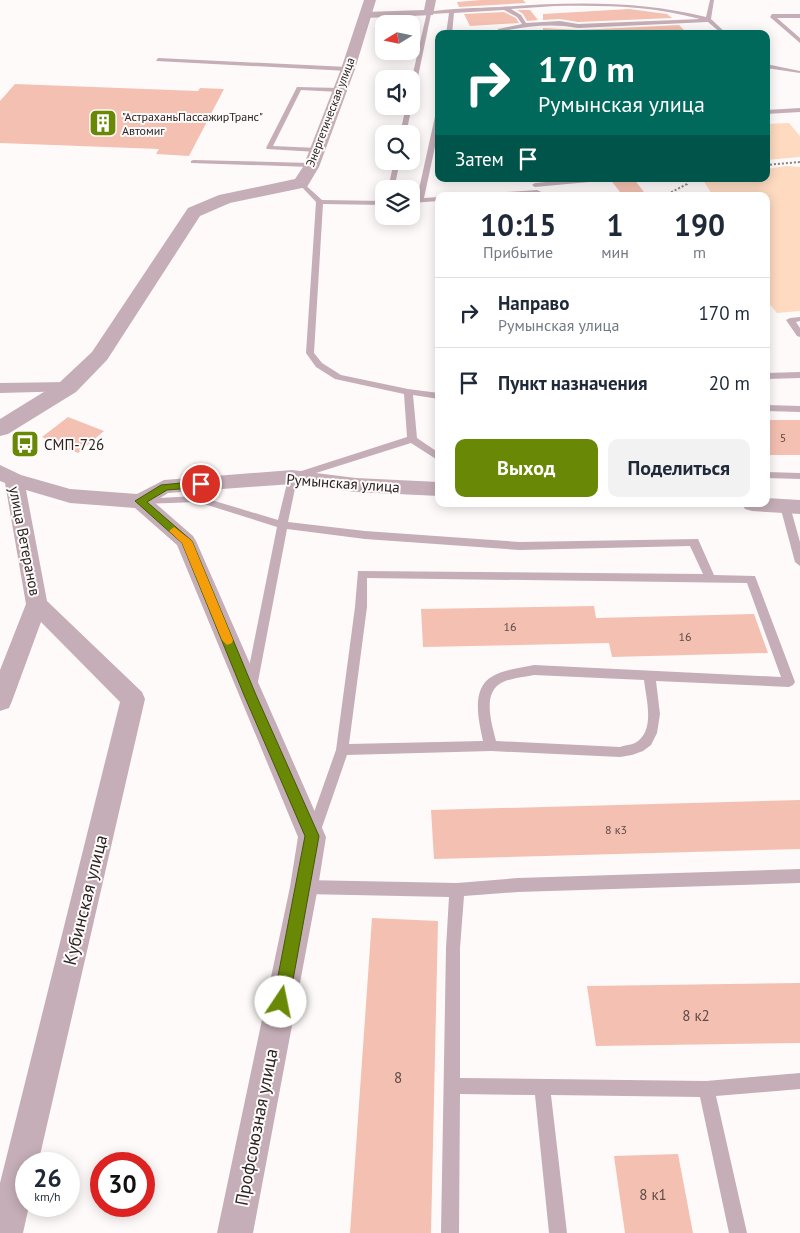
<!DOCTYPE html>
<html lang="ru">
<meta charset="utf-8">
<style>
body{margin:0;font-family:"PT Sans",sans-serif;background:#f2f2f3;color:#1f2937;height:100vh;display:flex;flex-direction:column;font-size:19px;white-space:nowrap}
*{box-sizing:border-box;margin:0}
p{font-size:16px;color:#747a83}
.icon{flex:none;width:28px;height:28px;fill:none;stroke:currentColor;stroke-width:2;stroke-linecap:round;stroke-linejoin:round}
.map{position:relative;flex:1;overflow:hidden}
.side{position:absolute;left:435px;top:192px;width:335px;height:315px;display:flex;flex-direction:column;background:#fff;border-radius:10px;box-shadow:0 2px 12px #0003}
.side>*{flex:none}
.hud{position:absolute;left:435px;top:30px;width:335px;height:152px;border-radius:10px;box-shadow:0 2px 12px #0003;background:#00695c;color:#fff;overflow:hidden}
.needle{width:32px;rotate:260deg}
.controls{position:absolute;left:375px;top:15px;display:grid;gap:10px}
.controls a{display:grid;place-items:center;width:45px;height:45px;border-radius:10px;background:#fff;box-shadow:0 2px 12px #0003;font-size:25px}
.speed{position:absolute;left:15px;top:1152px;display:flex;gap:10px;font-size:25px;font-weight:700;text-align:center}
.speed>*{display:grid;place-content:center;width:65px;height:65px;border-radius:50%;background:#fff;box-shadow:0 2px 12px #0003;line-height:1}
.speed small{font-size:12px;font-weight:400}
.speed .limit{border:8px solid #d22;background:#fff;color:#111}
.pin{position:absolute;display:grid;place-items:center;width:42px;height:42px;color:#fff;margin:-21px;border:2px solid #fff;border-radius:50%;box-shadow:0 1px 5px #0007}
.me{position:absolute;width:55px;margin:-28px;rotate:11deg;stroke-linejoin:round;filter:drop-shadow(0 0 4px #0008)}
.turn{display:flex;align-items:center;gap:18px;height:105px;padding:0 20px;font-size:22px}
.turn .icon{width:65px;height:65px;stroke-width:2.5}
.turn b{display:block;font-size:35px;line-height:42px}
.then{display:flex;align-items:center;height:48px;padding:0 20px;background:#0003;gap:10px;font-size:19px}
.eta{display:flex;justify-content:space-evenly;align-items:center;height:85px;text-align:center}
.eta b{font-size:30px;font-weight:800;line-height:35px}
.cta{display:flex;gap:10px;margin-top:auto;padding:10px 20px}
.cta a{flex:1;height:58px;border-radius:10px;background:#698906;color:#fff;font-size:20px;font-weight:800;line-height:58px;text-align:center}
.cta a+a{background:#f2f2f3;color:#1f2937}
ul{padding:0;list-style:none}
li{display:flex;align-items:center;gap:15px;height:70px;padding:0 20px;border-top:1px solid #e0e1e3}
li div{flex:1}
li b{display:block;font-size:19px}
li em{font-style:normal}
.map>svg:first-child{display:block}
.green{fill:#fedac0}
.building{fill:#f4c0b1}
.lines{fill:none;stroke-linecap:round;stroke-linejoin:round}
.path{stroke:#8a8585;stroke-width:2;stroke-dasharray:2 2;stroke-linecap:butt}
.service{fill:#c5aeb7;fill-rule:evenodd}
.minor{fill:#c5aeb7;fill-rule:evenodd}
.tertiary{fill:#c5aeb7;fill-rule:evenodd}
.route{fill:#698906;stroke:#445904}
.slow{fill:#f59e0b}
.labels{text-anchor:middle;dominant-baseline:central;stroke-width:4;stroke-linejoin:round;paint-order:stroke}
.far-street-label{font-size:12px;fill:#2a2424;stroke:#fefafa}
.far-poi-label{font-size:12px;fill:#2a2424;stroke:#fefafa;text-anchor:start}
.number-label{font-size:12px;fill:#5c4b47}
.poi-label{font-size:15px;fill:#2a2424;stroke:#fefafa;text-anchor:start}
.street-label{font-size:15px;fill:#2a2424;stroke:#fefafa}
.near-number-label{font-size:15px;fill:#5c4b47}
.near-street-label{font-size:18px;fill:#2a2424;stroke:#fefafa}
</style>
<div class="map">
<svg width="800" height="1233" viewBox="0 0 800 1233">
<rect width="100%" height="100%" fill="#fefafa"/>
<!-- green -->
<g class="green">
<path d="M789 123 800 136V157L766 160V124Z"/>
<path d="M786 166 800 167V311L777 313 766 300V196H713L703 180 766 179V169Z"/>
</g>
<!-- building -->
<g class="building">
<path d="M481 0H523L526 3 459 7 457 2Z"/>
<path d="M629 9 667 14 672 18 578 22 560 19 543 20V14Z"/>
<path d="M517 10H530L538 20 527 21 523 14Z"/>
<path d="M504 12 516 18 519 23 470 26 464 14Z"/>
<path d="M679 25 688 34H543V28L578 30Z"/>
<path d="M15 84 198 91 200 88 224 89 189 156 156 154 159 149 0 143V101Z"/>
<path d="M610 179H634L647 196H623Z"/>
<path d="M68 417 104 431 78 453 42 437Z"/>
<rect x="766" y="420" width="34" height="35"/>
<path d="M594 606 596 618 754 614 768 653 612 657 609 643 423 647 421 609Z"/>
<path d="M800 800V849L434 859 431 810Z"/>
<path d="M372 918 438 921 431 1233H350Z"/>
<path d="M800 983V1043L596 1046 587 986Z"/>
<path d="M678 1154 693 1233H625L614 1156Z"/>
</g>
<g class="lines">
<!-- path -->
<g class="path">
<path d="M766 165 800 162"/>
<path d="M664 196 687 184V179"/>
</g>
<!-- service -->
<g class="service">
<path d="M710 0H714L711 19 727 34H722L708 22 578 28C553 23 528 26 503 31L505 34H499L498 29 522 24 517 17 504 10 454 13 452 34H446L449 13 431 14 414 96 411 98V82L427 12C451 8 476 8 500 7 569 2 638 0 706 17ZM555 6C604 5 653 6 700 19L578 24 560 21 526 23 521 15 511 9Z"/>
<path d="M772 14H800V18H777L800 38V43L770 17Z"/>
<path d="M158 58 348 67 351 69 348 71 156 61Z"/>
<path d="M766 64 800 71V73L766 68Z"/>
<path d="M297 87 340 88 343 90 340 92 301 90 273 146 317 148 320 150 317 152 267 149 266 148Z"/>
<path d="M411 105 412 106 406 134H400L406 106Z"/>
<path d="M800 108V112L766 114V110Z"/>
<path d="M439 110V128L424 198 439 197V201L411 203V199L417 198 436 112Z"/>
<path d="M193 160 311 163 314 165 311 167 191 163V161Z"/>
<path d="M394 161H400L394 189H388Z"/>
<path d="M581 179 592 180 589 182 535 187 532 185 535 183Z"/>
<path d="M301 181 322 200 384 201V205L323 204 314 353 322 363 341 375 408 389 439 393V399L413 395 417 438 439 453V461L411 443 297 479 288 522 365 531 520 542 698 539 714 575 755 576 795 682 793 685 789 687 656 681 660 714 657 733 651 745 643 751 632 755 620 757 491 751 347 755 319 836 314 838 309 836 307 832 336 750 355 607 358 571 703 574 690 546 520 550 365 539 287 529 257 687 255 690 251 692 247 690 245 687 277 527 198 502 142 504 137 501 138 499 198 496 278 520 289 475 407 437 404 394 335 379 316 367 306 353 316 202 299 184 298 183ZM367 578 747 583 781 677 534 665C521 668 505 669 493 676 470 688 479 721 483 741L349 744 367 607ZM534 675 644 680C646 699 656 731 635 743 631 745 625 745 620 747L496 741C492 724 481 692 503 682 512 678 524 677 534 675Z"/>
<path d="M537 190 550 196H541L536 194 473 196 476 194Z"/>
<path d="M800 317V321L796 322 800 328V337L797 336 786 320 790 318Z"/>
<path d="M800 372V378L766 379V373Z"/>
<path d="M766 405 800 406V412L766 411Z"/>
<path d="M766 472 800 473V479L766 478Z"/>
<path d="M785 503 790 506 800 542V566L795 562 780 506Z"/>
<path d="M800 869V883L518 892 464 896 460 948V1078L706 1081 800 1073V1089L716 1096 747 1233H729L700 1097 551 1095 567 1233H549L535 1095 460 1094 459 1233H441L446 948 449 897 304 894 299 892 297 887 299 882 304 880 457 883 518 878Z"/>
</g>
<!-- minor -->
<g class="minor">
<path d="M426 0H436L433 15 365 18 360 15 365 12 424 10Z"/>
<path d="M68 382 74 383 77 387 74 391 0 393V383Z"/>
<path d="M0 465 21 475 70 489 137 494 164 480 292 470 356 478 439 482V496L356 492 292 484 168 493 154 502 193 536 196 541 326 837 318 887 253 1233H217L290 887 298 837 177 545 135 508 70 503 26 490 47 601 142 692 145 699 38 1164H26V1206H29L23 1233H0V1183L120 702 41 622 12 701 9 708 0 711V670L26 604 5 483 0 481Z"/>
<path d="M766 498 800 500V514L752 511 745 509 742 504H766Z"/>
</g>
<!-- tertiary -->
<path class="tertiary" d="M364 0H376L355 69 319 167 307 187 230 203 200 216 107 360 76 392 8 434 0 436V419L60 382 92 352 188 208 219 195 295 179 303 167 341 69Z"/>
</g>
<!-- route -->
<path class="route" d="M201 481 204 482V487L167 490 147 502 192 541 256 695 319 836 289 1002 286 1008 281 1010 276 1008 273 1002 305 836 244 695 182 543 135 501 161 485Z"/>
<!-- slow -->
<path class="slow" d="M174 527 192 541 233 640 232 643 227 645 222 640 182 543 169 531Z"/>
<!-- icons -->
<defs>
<symbol id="building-square" viewBox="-11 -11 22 22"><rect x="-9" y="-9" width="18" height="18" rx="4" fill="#698906" stroke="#fefafa"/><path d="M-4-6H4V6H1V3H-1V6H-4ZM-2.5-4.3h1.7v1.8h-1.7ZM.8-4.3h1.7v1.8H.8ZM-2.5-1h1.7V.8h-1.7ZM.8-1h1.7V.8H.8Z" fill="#fff"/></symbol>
<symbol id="bus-square" viewBox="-11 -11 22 22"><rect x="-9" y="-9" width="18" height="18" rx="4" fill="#698906" stroke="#fefafa"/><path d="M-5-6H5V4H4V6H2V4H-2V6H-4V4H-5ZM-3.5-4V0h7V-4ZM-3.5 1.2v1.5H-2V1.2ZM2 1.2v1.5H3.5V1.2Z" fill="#fff"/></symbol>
</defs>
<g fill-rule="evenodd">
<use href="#building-square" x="87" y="107" width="32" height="32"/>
<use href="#bus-square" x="9" y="428" width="32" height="32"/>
</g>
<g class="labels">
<!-- far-street labels -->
<g class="far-street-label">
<text transform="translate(330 112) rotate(-69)">Энергетическая улица</text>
</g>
<!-- far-poi labels -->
<g class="far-poi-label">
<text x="122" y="116">"АстраханьПассажирТранс"<tspan x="122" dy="14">Автомиг</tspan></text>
</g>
<!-- number labels -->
<g class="number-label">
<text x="783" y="437">5</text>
<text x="510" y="626">16</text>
<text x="685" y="636">16</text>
<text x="616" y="829">8 к3</text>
</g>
<!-- poi labels -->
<g class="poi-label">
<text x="44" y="444">СМП-726</text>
</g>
<!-- street labels -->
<g class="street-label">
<text transform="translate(343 483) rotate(4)">Румынская улица</text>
<text transform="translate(25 541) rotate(79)">улица Ветеранов</text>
</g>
<!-- near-number labels -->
<g class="near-number-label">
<text x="696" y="1015">8 к2</text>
<text x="398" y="1077">8</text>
<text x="653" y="1194">8 к1</text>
</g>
<!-- near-street labels -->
<g class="near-street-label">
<text transform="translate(85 900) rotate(-76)">Кубинская улица</text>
<text transform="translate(256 1127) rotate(-79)">Профсоюзная улица</text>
</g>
</g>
</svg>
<div class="controls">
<a><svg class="needle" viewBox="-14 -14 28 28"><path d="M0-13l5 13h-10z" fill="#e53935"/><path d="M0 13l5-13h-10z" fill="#747a83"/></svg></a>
<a><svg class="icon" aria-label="sound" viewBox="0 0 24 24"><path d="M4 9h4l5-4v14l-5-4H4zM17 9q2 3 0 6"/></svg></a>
<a><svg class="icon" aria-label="search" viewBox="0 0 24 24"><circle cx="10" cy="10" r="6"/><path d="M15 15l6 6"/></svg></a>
<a><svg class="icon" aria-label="layers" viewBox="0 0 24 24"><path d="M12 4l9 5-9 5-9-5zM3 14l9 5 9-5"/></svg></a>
</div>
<div class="speed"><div>26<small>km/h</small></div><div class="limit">30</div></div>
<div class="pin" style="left:201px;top:484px;background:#d93025"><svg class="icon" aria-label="arrive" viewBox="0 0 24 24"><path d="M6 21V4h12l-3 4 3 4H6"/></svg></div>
<svg class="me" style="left:281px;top:1002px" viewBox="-20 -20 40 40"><circle r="19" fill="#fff"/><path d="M0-13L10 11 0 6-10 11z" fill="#698906"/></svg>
<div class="hud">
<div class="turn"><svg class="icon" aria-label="right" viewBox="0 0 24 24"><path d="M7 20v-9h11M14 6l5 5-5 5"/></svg><div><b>170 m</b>Румынская улица</div></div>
<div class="then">Затем<svg class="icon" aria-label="arrive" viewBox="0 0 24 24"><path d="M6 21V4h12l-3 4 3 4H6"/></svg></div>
</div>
<section class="side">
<div class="eta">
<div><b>10:15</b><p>Прибытие</p></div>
<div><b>1</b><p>мин</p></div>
<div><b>190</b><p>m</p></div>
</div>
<ul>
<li><svg class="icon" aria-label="right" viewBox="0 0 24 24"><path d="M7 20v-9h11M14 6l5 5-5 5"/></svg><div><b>Направо</b><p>Румынская улица</p></div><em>170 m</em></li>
<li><svg class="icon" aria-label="arrive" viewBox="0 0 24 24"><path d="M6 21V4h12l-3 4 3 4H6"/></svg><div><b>Пункт назначения</b></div><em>20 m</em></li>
</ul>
<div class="cta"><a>Выход</a><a>Поделиться</a></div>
</section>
</div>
